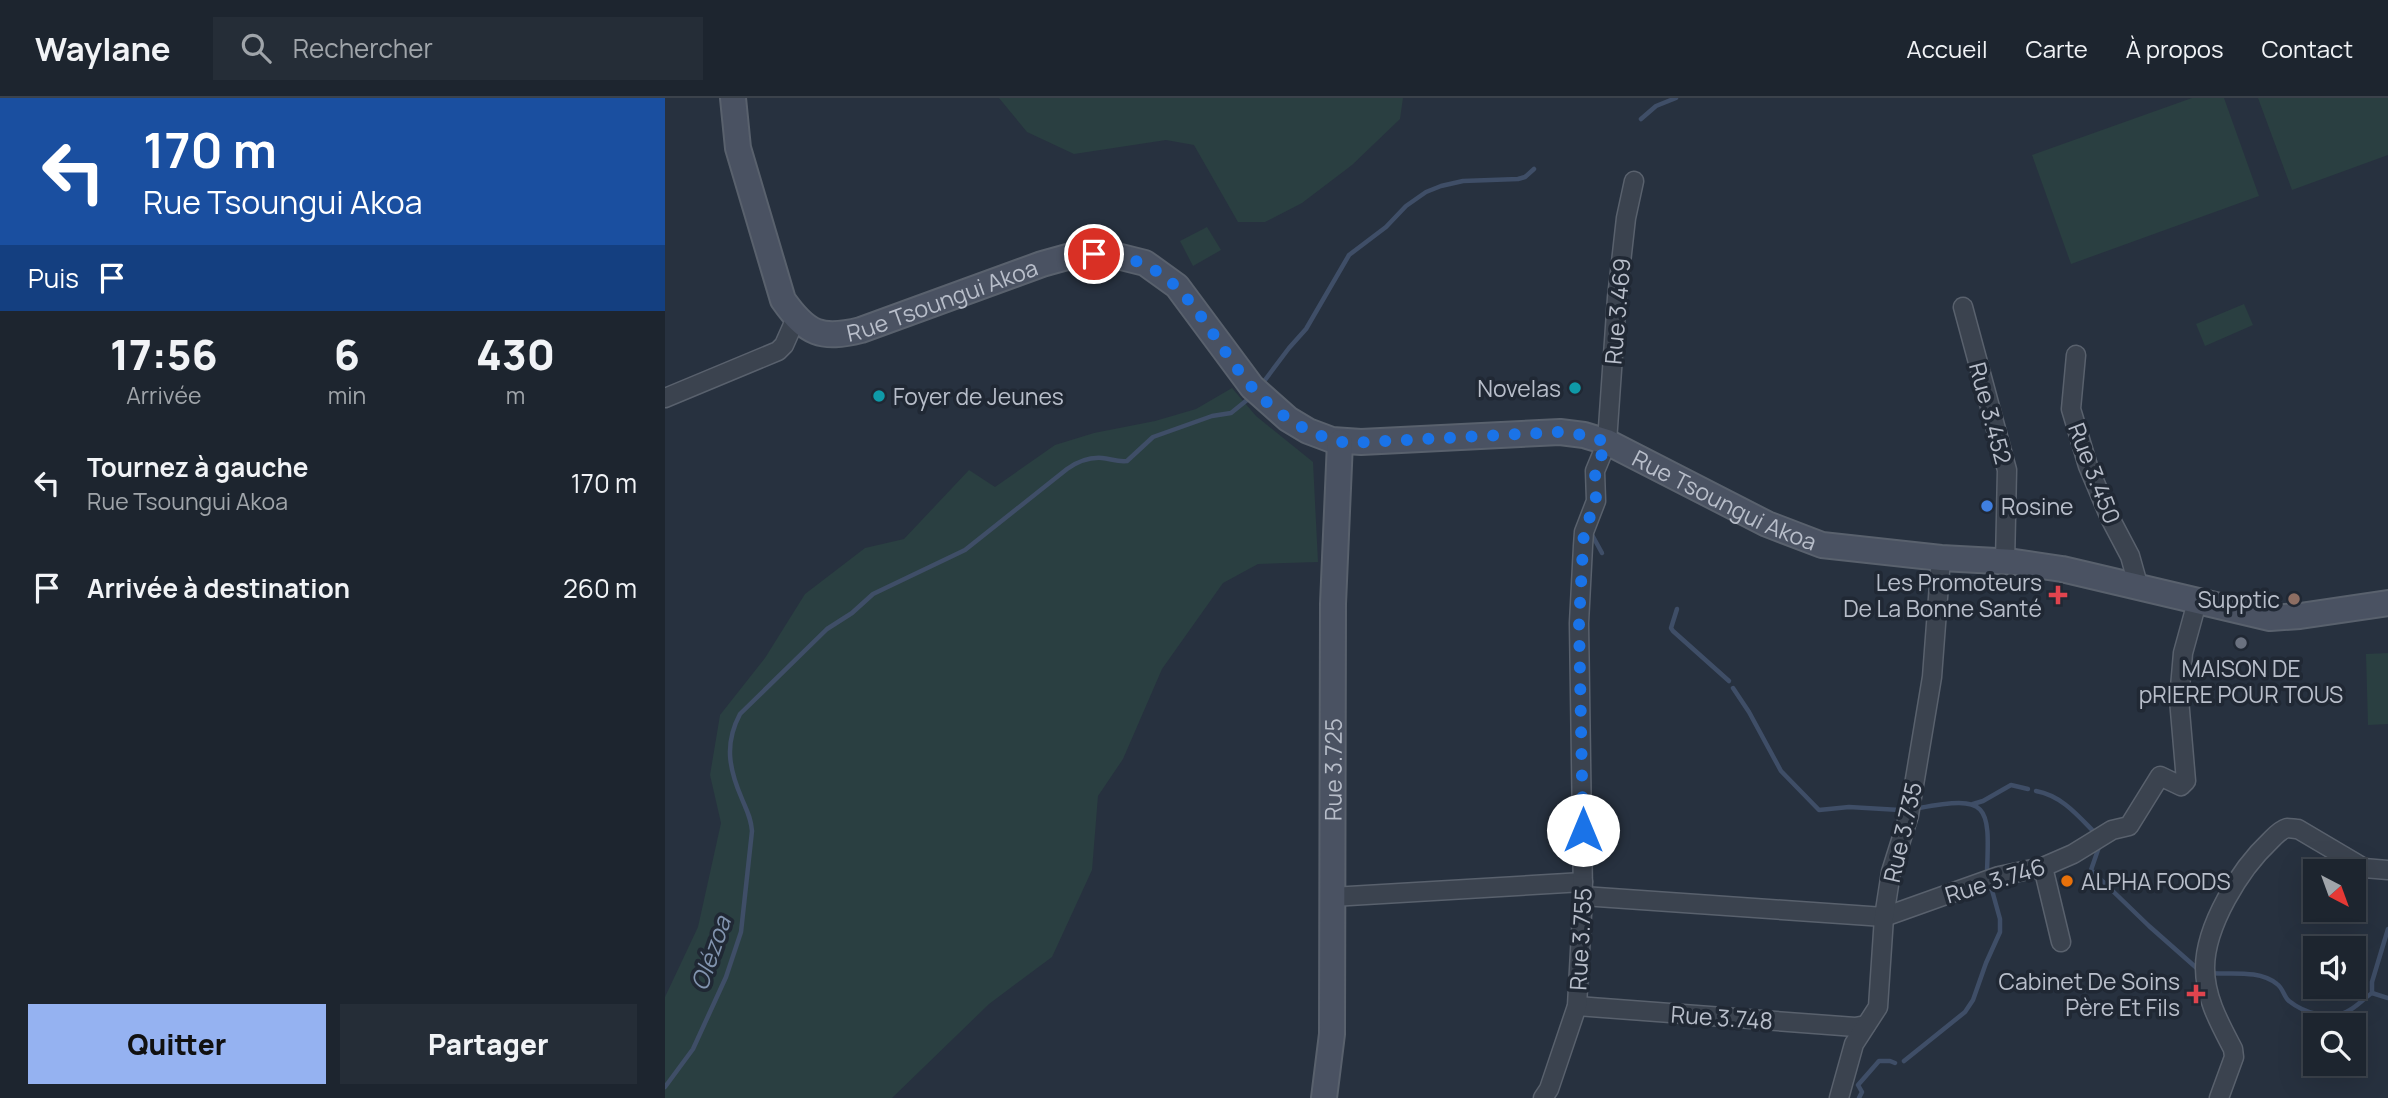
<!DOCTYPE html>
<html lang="fr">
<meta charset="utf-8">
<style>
body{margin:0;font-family:Manrope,sans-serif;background:#252d37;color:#f1f3f6;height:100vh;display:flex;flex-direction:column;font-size:26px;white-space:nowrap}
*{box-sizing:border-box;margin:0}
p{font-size:23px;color:#a0a5aa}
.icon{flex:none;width:38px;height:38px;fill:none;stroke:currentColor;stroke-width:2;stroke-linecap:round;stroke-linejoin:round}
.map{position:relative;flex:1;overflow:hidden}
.sheet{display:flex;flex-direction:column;background:#1d252f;width:665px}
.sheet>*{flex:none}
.hud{background:#1a4fa0;color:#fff;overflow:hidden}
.needle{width:46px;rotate:139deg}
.controls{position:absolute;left:1638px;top:761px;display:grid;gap:14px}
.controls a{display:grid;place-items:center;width:63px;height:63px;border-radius:0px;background:#1d252f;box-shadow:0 7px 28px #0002,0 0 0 2px #3b424b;font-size:35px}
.pin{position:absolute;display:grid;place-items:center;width:60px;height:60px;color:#fff;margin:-30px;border:4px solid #fff;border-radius:50%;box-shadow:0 2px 7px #0007}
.me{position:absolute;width:77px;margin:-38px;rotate:0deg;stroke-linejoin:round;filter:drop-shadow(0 0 5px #0008)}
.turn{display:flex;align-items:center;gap:24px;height:147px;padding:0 28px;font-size:32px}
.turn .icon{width:91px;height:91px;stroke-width:2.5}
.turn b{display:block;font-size:49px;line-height:60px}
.then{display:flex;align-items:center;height:66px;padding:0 28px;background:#0003;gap:14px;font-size:26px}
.eta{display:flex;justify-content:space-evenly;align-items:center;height:119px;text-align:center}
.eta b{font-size:42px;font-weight:800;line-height:49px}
.action{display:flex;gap:14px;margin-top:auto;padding:14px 28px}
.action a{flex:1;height:80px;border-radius:0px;background:#95b2f1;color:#111;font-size:28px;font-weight:800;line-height:80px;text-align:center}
.action a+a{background:#252d37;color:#f1f3f6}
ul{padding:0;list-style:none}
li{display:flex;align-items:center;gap:21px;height:105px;padding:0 28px}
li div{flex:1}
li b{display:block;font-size:26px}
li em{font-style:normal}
header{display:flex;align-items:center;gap:42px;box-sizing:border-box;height:98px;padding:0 35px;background:#1d252f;border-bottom:2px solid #3b424b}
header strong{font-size:33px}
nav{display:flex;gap:38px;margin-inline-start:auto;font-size:24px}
.search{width:490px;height:63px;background:#252d37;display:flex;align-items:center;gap:18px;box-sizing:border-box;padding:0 24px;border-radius:0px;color:#a0a5aa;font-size:26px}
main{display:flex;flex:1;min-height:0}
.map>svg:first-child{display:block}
.green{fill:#2a3f41}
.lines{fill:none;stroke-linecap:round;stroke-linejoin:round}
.stream{stroke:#3f4e67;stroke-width:4.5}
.street-casing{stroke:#59616d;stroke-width:21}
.secondary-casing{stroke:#59616d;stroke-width:28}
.street{stroke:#3b434f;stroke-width:18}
.secondary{stroke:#4a5262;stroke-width:24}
.route{stroke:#1a73e8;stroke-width:12;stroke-dasharray:0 21.6}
.culture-dot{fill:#0f9aa8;stroke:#202834;stroke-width:2.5}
.shop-dot{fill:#3f7fe0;stroke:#202834;stroke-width:2.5}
.health-dot{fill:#e0444e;stroke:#202834;stroke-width:2.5}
.education-dot{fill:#8d6e63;stroke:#202834;stroke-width:2.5}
.worship-dot{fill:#6b7280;stroke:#202834;stroke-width:2.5}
.food-dot{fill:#e8710a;stroke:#202834;stroke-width:2.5}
.labels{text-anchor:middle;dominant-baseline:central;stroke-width:7;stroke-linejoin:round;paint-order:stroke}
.street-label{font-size:23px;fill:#b8beca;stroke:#202834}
.poi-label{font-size:23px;fill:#b8beca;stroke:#202834;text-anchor:end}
.water-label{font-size:24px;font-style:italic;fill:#8294af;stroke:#202834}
</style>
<header>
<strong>Waylane</strong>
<div class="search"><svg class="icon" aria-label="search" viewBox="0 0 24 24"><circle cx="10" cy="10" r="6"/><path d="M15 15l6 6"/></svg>Rechercher</div>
<nav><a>Accueil</a><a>Carte</a><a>À propos</a><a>Contact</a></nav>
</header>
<main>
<section class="sheet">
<div class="hud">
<div class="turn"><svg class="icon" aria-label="left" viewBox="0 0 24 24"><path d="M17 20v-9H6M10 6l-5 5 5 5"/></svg><div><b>170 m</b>Rue Tsoungui Akoa</div></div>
<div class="then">Puis<svg class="icon" aria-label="arrive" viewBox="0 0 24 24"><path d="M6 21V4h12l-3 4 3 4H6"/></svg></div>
</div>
<div class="eta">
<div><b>17:56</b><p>Arrivée</p></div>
<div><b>6</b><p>min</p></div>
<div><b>430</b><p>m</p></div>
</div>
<ul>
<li><svg class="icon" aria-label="left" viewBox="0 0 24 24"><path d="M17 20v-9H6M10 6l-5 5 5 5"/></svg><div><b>Tournez à gauche</b><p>Rue Tsoungui Akoa</p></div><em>170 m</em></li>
<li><svg class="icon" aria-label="arrive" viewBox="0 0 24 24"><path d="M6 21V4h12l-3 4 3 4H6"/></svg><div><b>Arrivée à destination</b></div><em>260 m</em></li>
</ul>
<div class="action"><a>Quitter</a><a>Partager</a></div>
</section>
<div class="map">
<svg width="1723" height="1000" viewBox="0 0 1723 1000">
<rect width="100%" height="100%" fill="#27313f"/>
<!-- green -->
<g class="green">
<path d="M334 0H738L735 21 687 67 637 105 600 124H573L529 47 501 42 409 56 362 34Z"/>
<path d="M1527 0H1559L1594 98 1406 166 1367 57Z"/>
<path d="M1593 0H1723V57L1627 92Z"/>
<path d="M542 129 556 152 528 168 515 143Z"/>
<path d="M1579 206 1588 227 1540 248 1531 226Z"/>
<path d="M567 290 591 318 648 364 653 464 593 466 558 485 497 571 458 661 433 698 427 772 387 859 324 906 227 1000H0V899L33 829 56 725 45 677 55 617 100 560 140 496 200 450 239 441 304 372 330 389 390 347 429 335 490 323 531 311Z"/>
<path d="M1723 555V626L1703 627 1701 556Z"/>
</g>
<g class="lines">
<!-- stream -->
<g class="stream">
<path d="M976 21 991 8 1011 0"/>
<path d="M597 286 624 250 641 231 684 157 721 129 741 108 761 94 776 88 798 83 853 81 860 79 869 71"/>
<path d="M926 435 937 455"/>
<path d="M1012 511 1006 530 1008 533 1064 583"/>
<path d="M1068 590 1084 614 1116 673 1154 712 1184 709 1235 712"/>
<path d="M1371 693C1398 698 1414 719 1432 737"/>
<path d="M1308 706 1318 703 1346 687 1363 691"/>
<path d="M1254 710C1323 697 1325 706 1322 773"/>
<path d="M1435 746 1426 772 1484 828 1535 873"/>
<path d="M1544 875C1565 877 1593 871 1612 886 1618 890 1619 899 1624 903 1639 915 1663 922 1681 914 1691 910 1698 901 1707 895"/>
<path d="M1707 895V884L1723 831"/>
<path d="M1707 895 1723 900"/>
<path d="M1239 963 1300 914 1308 902 1321 865 1335 834V821L1325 785"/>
<path d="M0 989 28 951 61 879 76 834 87 733C86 720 82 713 77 701 64 671 59 646 75 616L162 531 187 515 208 496 300 452 402 371C412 364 424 359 437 360 446 361 453 364 462 363L488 339 547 318 566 315 587 298"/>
<path d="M1194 1000 1197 994 1193 987 1214 963H1225L1230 965"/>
</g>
<defs>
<g id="street">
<path d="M1298 209 1342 372 1340 465"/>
<path d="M1411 257 1406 311 1423 368 1445 420 1465 458 1474 490"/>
<path d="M0 300 113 253 119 247 131 220"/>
<path d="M1378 769 1396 844"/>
<path d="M918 798 1219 819 1334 778 1378 769 1408 756 1447 732 1464 728 1495 678 1516 688 1521 683 1514 601 1518 555 1532 504"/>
<path d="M667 799 918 784"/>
<path d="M912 908 1190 929 1201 927"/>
<path d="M878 1000 884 991 912 908 918 798 914 525 918 448 919 434 931 403 930 373 942 344 952 200 961 120 969 83"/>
<path d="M1174 1000 1189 946 1213 909 1219 819 1226 774 1244 717 1267 579 1276 460"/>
<path d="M1554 1000 1569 959 1568 951C1555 926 1540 900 1540 870 1540 828 1575 771 1605 743 1610 738 1615 732 1622 730 1626 730 1629 731 1633 731L1699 770 1723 772"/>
</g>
<g id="secondary">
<path id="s1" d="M68 0 73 50 118 202C142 236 156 242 196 232L377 166 413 156H444L480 165 512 188 587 289 623 321 643 333 667 342 696 344 895 334 919 337 942 344 1102 426 1157 447 1276 460 1350 464 1397 471 1605 520 1635 518 1723 505"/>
<path id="s2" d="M659 1000 667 936 668 506 675 344"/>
</g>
</defs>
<!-- street casing -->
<use href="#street" class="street-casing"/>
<!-- secondary casing -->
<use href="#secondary" class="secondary-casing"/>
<!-- street -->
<use href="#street" class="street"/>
<!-- secondary -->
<use href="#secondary" class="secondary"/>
</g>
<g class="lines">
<!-- route -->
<path class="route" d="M429 156C518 157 537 231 586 288 610 316 646 339 682 345L895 334 919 337 942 344 930 373 931 403 919 434 918 448 914 525 918 732"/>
</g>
<!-- markers -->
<g class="culture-dot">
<circle cx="910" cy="290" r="7"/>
<circle cx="214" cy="298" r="7"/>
</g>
<circle class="shop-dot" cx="1322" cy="408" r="7"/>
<g class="health-dot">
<path d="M1389.5 486.5h7v7h7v7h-7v7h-7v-7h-7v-7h7z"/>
<path d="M1527.5 885.5h7v7h7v7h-7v7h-7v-7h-7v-7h7z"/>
</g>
<circle class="education-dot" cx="1629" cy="501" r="7"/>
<circle class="worship-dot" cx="1576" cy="545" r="7"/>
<circle class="food-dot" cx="1402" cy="783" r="7"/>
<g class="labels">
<!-- street labels -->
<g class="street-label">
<text stroke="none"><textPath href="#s1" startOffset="387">Rue Tsoungui Akoa</textPath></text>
<text transform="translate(952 213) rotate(-85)">Rue 3.469</text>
<text transform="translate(1326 315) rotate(75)">Rue 3.452</text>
<text transform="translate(1430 375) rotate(69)">Rue 3.450</text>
<text stroke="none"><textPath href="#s1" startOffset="1269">Rue Tsoungui Akoa</textPath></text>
<text stroke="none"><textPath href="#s2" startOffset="329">Rue 3.725</textPath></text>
<text transform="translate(1237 734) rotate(-77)">Rue 3.735</text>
<text transform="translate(1330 782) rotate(-17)">Rue 3.746</text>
<text transform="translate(915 841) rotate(-87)">Rue 3.755</text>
<text transform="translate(1057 919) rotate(4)">Rue 3.748</text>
</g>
<!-- poi labels -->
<g class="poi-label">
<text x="896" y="290">Novelas</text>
<text x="228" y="298" text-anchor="start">Foyer de Jeunes</text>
<text x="1336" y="408" text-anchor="start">Rosine</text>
<text x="1377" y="484">Les Promoteurs<tspan x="1377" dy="26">De La Bonne Santé</tspan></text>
<text x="1615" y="501">Supptic</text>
<text x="1576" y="570" text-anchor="middle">MAISON DE<tspan x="1576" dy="26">pRIERE POUR TOUS</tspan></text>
<text x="1416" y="783" text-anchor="start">ALPHA FOODS</text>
<text x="1515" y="883">Cabinet De Soins<tspan x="1515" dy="26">Père Et Fils</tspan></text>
</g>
<!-- water labels -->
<g class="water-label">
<text transform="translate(45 855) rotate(-71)">Olézoa</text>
</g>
</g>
</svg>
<div class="controls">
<a><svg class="needle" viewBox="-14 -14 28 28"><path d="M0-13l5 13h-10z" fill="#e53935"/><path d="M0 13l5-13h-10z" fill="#a0a5aa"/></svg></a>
<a><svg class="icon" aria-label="sound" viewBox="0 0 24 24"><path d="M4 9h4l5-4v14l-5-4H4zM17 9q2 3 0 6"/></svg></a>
<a><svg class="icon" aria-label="search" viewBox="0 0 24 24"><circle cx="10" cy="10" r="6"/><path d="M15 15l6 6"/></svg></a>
</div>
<div class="pin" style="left:429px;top:156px;background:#d93025"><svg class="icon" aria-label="arrive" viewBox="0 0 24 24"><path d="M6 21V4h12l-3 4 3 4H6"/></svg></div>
<svg class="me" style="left:918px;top:732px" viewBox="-20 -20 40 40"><circle r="19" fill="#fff"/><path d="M0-13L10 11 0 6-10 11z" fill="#1a73e8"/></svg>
</div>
</main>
